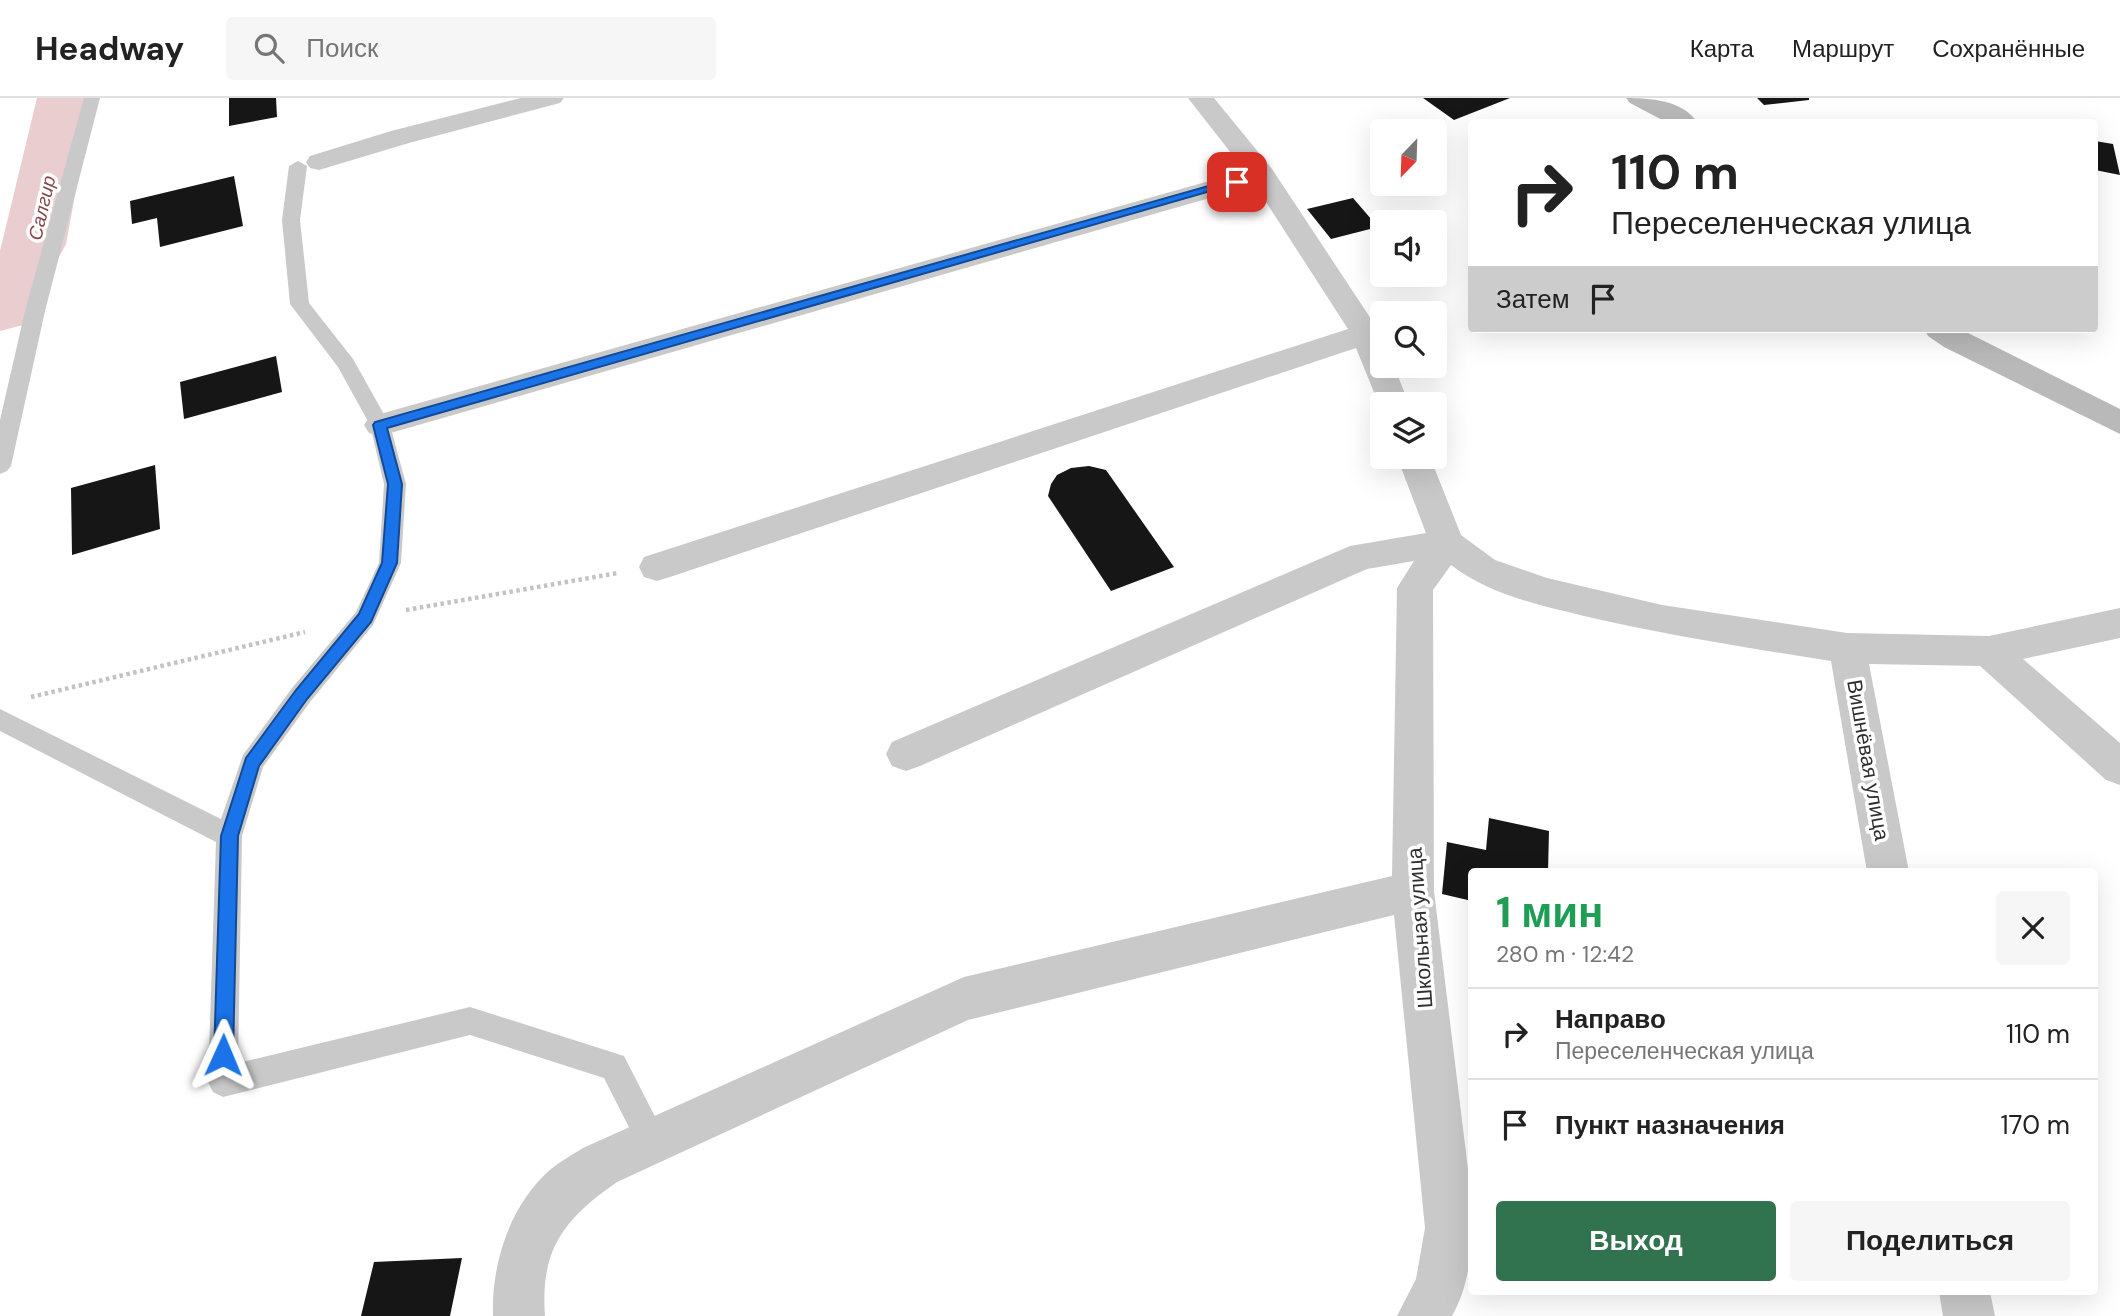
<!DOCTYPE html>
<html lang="ru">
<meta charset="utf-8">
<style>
body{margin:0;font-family:"DM Sans",sans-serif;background:#f6f6f6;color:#222;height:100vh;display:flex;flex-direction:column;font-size:26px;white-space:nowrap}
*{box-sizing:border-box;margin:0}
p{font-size:23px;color:#767676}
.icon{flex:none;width:38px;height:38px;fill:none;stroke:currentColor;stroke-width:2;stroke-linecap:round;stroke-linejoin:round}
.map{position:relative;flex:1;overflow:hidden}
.drawer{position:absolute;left:1468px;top:770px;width:630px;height:427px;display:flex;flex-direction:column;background:#fff;border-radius:7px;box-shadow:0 7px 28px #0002}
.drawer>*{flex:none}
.banner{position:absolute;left:1468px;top:21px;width:630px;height:214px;border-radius:7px;box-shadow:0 7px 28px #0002;background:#fff;color:#222;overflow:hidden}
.needle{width:46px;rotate:203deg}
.controls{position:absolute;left:1370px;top:21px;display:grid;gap:14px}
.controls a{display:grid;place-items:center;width:77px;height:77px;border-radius:7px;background:#fff;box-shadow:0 7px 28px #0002;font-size:35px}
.pin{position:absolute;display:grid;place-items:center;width:60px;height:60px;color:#fff;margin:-30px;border-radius:14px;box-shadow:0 4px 10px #0006}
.me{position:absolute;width:77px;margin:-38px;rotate:1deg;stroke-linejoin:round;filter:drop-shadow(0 0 5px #0008)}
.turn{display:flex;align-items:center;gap:24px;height:147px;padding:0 28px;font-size:32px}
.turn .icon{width:91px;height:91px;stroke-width:2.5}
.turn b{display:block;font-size:49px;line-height:60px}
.then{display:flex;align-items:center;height:66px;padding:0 28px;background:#0003;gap:14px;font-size:26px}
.round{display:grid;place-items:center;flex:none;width:74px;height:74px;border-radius:7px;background:#f6f6f6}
.overview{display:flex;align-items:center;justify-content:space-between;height:119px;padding:0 28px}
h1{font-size:42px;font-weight:700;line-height:52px;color:#1e9e55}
.primary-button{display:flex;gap:14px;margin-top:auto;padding:14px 28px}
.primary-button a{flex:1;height:80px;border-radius:7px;background:#31724f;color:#fff;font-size:28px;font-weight:700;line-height:80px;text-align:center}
.primary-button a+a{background:#f6f6f6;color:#222}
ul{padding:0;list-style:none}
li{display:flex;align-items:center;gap:21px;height:91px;padding:0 28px;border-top:2px solid #e0e0e0}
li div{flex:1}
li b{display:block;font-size:26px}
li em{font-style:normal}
header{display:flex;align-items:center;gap:42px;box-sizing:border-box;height:98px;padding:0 35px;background:#fff;border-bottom:2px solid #e0e0e0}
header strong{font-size:33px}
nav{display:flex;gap:38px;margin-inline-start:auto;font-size:24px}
.search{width:490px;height:63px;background:#f6f6f6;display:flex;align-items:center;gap:18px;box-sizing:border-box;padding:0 24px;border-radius:7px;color:#767676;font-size:26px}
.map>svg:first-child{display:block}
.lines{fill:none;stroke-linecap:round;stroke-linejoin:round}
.river{fill:#e9cdcf;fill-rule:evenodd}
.building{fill:#161616}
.path{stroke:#c3c3c3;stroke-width:4.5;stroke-dasharray:3.5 3.5;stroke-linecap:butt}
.lane{fill:#c9c9c9;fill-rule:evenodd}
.street{fill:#c9c9c9;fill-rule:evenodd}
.secondary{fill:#b9b9b9;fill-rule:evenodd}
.route{fill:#1a73e8;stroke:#114b97;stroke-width:2}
.labels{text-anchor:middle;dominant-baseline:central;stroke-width:7;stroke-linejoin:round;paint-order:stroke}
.far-water-label{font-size:19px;font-style:italic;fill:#8a454a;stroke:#fff}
.street-label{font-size:21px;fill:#2f2f2f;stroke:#fff}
</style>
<header>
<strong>Headway</strong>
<div class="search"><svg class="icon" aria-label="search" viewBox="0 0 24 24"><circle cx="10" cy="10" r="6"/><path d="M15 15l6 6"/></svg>Поиск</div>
<nav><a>Карта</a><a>Маршрут</a><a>Сохранённые</a></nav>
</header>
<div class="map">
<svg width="2120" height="1218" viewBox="0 0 2120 1218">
<rect width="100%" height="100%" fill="#fff"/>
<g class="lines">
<!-- river -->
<path class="river" d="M37 0H93L66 146 23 227 0 233V153Z"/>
</g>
<!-- building -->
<g class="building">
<path d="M229 0H276L277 19 229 28Z"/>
<path d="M1423 0H1510L1454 22Z"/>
<path d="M1757 0H1809V2L1764 7Z"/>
<path d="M2095 43 2113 46 2120 77 2095 72Z"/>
<path d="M234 78 243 128 160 149 157 120 132 126 130 103Z"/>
<path d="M1353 100 1378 129 1331 141 1307 111Z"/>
<path d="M276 258 282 294 184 321 180 284Z"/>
<path d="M155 367 160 431 72 457 71 390Z"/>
<path d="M1089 368 1106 372 1174 469 1111 493 1048 398 1051 386 1057 377 1071 370Z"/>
<path d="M1489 720 1549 733 1548 774H1472V803L1442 796 1447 744 1486 752Z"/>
<path d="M462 1160 450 1218H361L374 1164Z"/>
</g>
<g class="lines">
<!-- path -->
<g class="path">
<path d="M406 512 618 475"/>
<path d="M31 599 305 534"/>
</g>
<!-- lane -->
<g class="lane">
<path d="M84 0H100L45 213 11 368 7 373 0 376V322L25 213Z"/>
<path d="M298 63 307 68 300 122 309 205 353 261 390 327 406 386 401 465 373 527 310 604 263 669 242 738 238 965 470 909 624 958 668 1044 664 1055 653 1059 642 1055 604 980 470 937 223 999 213 994 208 984 216 744 0 633V611L221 721 243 657 292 590 356 514 379 465 384 386 370 327 338 269 290 206 282 122 289 68Z"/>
</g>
<!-- street -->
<g class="street">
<path d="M521 0H564L560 5 409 45 319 72 310 70 306 64 310 58 391 33Z"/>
<path d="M1188 0H1214L1272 71 1381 236 1382 268H1394L1409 306H1382V314L1356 250 670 479 657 483 644 479 639 469 644 459 1348 231 1255 87 380 338 369 335 364 327 369 319 380 316 1245 73Z"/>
<path d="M1397 359H1430L1461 437 1495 462 1547 480 1662 507 1847 535 1989 538 2120 510V540L2023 561 2120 645V687L2106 682 1980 568 1869 566 1909 774H1867L1831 563C1748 550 1666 537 1584 518 1539 507 1488 496 1451 467L1433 492 1434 793 1472 1104C1472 1144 1472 1183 1452 1218H1397L1416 1181 1425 1130 1394 817 968 922 617 1084C564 1121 540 1151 545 1218H493C491 1166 510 1106 551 1071 561 1063 572 1057 583 1050L964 879 1392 778 1397 490 1414 463 1367 471 920 668 906 673 892 668 886 656 892 644 1350 448 1426 435Z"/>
<path d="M1939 1194H1990L1995 1218H1943Z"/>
</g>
<!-- secondary -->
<g class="secondary">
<path d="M1626 0C1650 0 1682 2 1697 24H1666L1630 5Z"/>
<path d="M1924 231H1960L2120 311V336L1944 249 1928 238Z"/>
</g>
</g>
<!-- route -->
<path class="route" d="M1233 81 1242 84 387 330 402 386 397 465 371 524 307 601 259 668 238 738 233 957 230 964 223 966 217 964 214 957 221 738 246 660 296 592 359 516 382 465 388 386 373 327 375 324Z"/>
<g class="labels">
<!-- far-water labels -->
<g class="far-water-label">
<text transform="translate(42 110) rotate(-77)">Салгир</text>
</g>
<!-- street labels -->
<g class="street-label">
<text transform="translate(1868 662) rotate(80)">Вишнёвая улица</text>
<text transform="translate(1420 830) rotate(-94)">Школьная улица</text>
</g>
</g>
</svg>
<div class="controls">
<a><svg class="needle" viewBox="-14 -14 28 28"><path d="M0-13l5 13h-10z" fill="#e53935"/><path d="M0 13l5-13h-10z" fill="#767676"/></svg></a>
<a><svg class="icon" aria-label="sound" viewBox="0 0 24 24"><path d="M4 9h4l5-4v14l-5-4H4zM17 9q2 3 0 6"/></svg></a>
<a><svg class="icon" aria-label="search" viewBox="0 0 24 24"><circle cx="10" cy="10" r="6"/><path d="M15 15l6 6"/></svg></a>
<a><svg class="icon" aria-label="layers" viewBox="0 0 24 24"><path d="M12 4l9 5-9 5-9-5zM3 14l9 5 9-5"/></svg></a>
</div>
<div class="pin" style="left:1237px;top:84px;background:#d93025"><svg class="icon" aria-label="arrive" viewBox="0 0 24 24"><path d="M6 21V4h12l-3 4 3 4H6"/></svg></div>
<svg class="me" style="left:223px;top:957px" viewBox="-20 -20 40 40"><path d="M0-17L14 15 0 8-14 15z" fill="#1a73e8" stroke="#fff" stroke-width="4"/></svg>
<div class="banner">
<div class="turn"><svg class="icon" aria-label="right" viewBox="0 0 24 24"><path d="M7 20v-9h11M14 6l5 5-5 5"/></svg><div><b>110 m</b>Переселенческая улица</div></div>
<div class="then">Затем<svg class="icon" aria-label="arrive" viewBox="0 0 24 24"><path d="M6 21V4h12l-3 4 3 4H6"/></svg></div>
</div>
<section class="drawer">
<div class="overview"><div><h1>1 мин</h1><p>280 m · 12:42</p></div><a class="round"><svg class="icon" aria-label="close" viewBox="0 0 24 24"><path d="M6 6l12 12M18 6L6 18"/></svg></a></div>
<ul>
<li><svg class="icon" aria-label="right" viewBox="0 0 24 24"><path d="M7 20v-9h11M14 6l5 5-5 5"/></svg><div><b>Направо</b><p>Переселенческая улица</p></div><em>110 m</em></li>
<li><svg class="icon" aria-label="arrive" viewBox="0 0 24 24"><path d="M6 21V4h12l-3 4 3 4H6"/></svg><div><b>Пункт назначения</b></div><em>170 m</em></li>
</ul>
<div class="primary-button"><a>Выход</a><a>Поделиться</a></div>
</section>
</div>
